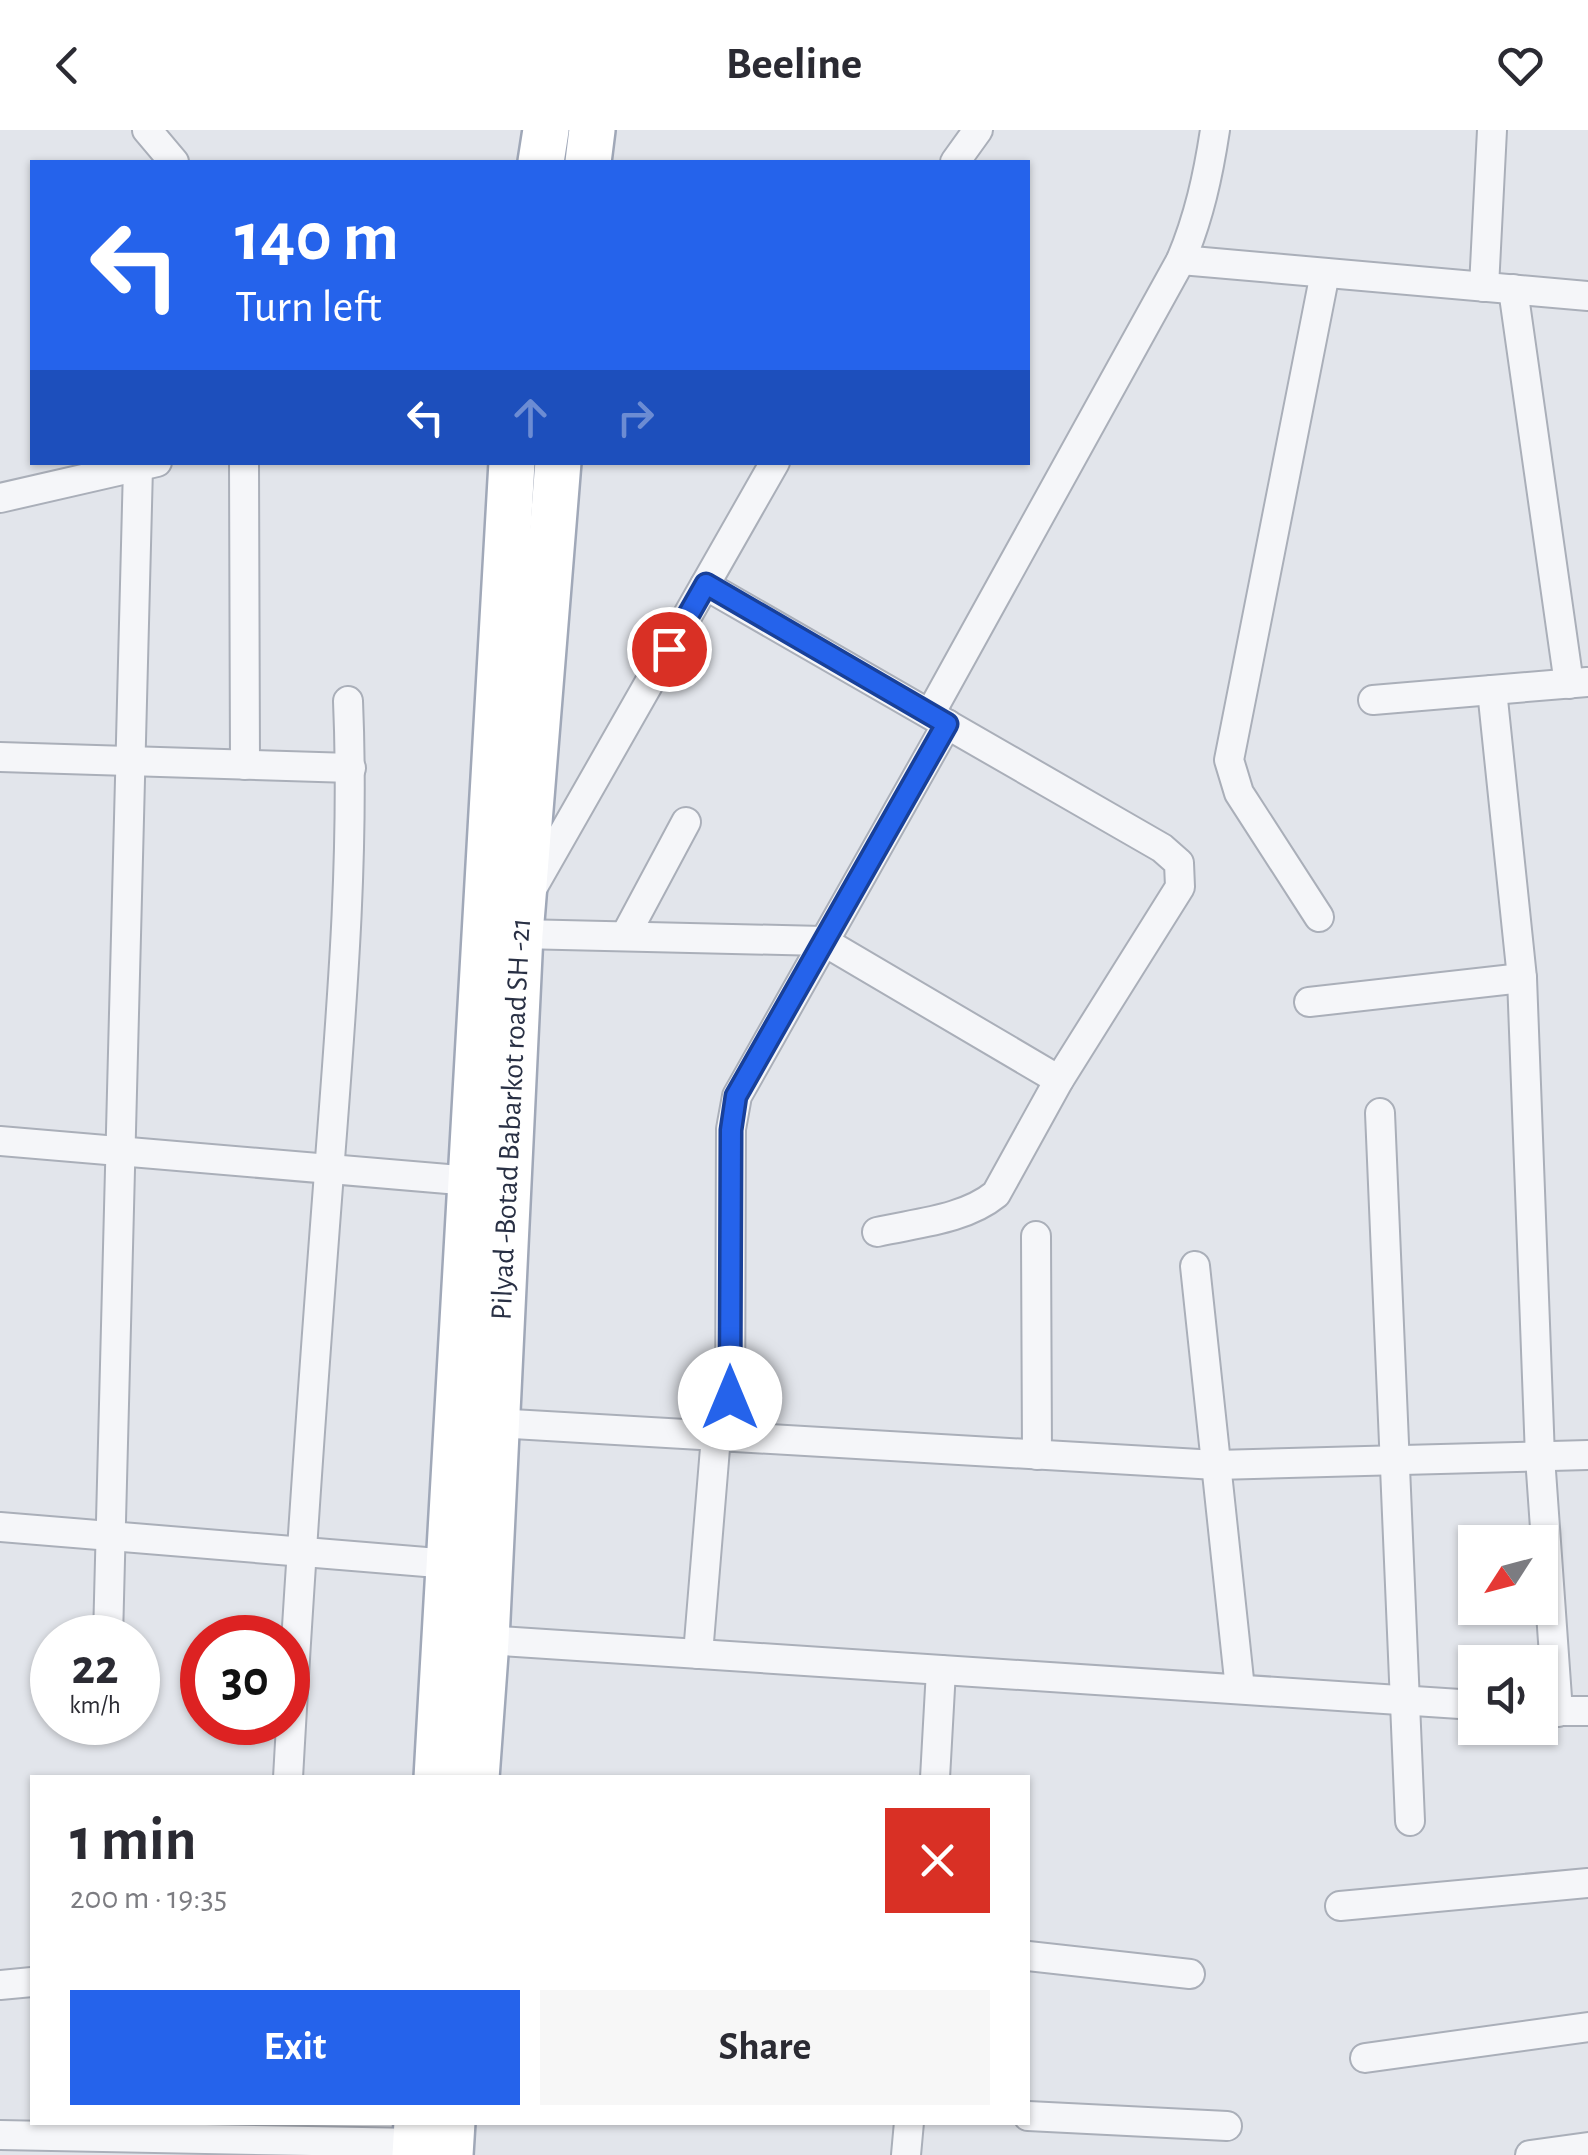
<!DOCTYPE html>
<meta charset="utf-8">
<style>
body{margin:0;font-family:"Alegreya Sans",sans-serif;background:#f7f7f7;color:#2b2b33;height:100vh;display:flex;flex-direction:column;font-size:38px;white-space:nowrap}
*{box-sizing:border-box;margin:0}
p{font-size:32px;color:#7c7c81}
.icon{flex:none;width:55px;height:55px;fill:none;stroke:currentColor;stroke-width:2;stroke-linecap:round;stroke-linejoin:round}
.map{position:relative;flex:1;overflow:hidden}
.details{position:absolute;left:30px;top:1645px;width:1000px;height:350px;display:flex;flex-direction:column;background:#fff;border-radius:0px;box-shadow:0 2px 8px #0004}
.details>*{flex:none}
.top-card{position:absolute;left:30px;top:30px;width:1000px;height:305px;border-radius:0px;box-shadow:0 2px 8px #0004;background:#2563eb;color:#fff;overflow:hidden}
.needle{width:65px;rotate:234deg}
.controls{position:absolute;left:1458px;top:1395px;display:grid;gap:20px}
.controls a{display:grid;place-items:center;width:100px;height:100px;border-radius:0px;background:#fff;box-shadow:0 2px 8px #0004;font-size:50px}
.speed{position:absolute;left:30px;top:1485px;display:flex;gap:20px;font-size:50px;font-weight:700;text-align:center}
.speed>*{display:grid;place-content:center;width:130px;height:130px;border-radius:50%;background:#fff;box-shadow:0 2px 8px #0004;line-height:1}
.speed small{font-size:25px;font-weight:400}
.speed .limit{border:15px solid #d22;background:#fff;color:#111}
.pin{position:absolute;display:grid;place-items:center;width:85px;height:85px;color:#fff;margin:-42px;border:5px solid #fff;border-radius:50%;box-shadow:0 2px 10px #0007}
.me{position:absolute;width:110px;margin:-55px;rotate:0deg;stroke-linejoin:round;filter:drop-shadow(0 0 8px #0008)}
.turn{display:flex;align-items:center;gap:35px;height:210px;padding:0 40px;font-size:45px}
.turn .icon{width:130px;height:130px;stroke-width:2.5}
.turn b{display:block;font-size:70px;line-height:85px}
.lanes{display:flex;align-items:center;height:95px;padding:0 40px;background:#0003;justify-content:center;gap:50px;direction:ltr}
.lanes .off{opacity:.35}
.round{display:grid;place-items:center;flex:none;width:105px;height:105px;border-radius:0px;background:#f7f7f7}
.head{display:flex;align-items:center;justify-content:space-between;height:170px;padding:0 40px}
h1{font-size:60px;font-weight:700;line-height:75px}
.action{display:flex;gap:20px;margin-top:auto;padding:20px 40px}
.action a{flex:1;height:115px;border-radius:0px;background:#2563eb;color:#fff;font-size:40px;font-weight:700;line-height:115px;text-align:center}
.action a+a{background:#f7f7f7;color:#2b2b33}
header{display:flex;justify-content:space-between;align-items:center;height:130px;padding:0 40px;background:#fff;font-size:45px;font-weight:700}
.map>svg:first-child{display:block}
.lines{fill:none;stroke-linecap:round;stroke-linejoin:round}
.minor-casing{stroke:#aaafb9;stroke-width:32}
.primary-casing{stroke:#a0a8b8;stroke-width:50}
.minor{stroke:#f5f6f9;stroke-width:28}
.primary{stroke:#fff;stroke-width:45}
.route-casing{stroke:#184099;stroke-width:25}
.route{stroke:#2563eb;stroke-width:18}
.labels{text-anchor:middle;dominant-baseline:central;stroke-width:10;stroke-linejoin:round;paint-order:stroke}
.street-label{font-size:30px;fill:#293044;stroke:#f2f4f8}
</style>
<header><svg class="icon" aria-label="back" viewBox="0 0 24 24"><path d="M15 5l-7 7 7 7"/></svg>Beeline<svg class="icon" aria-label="heart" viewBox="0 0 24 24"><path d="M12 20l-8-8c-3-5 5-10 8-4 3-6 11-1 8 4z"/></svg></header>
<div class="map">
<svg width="1588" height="2025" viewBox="0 0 1588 2025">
<rect width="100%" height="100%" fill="#e2e5eb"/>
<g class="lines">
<defs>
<g id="minor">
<path d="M147 0 174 32"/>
<path d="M955 32 978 0"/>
<path d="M1181 130 1588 166"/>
<path d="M1484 157 1492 0"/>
<path d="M1513 159 1569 554"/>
<path d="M244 332 245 635"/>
<path d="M0 368 157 332"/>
<path d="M705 455 1162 718 1179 733 1180 757 1059 950 996 1064C964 1090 916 1093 877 1102"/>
<path d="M1492 560 1522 848 1540 1327 1558 1582"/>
<path d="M1373 570 1587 552"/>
<path d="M930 584 1181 130C1199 87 1208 46 1215 0"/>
<path d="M0 627 351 638"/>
<path d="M530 762 775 332"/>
<path d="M1319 787 1239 663 1229 630 1325 143"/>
<path d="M520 804 823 811 1059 950"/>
<path d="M625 806 686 692"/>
<path d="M1309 872 1522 848"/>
<path d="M1380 983 1410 1691"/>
<path d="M0 1011 471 1051"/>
<path d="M1036 1106 1037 1325"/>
<path d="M1195 1136 1240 1559"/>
<path d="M496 1293 1216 1335 1588 1325"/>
<path d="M730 1307 731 999 737 966 947 594"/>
<path d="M0 1397 450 1434"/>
<path d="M108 1508 138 337"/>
<path d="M486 1510 1475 1575"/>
<path d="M698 1524 716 1306"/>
<path d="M1541 1581H1588"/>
<path d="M288 1648C299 1450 313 1253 328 1056 340 895 355 734 348 571"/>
<path d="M935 1648 941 1540"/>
<path d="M1340 1776 1588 1753"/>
<path d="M1028 1826 1190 1844"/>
<path d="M0 1855 32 1852"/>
<path d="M1365 1928 1588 1897"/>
<path d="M1028 1986 1227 1996"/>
<path d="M0 2005 416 2013"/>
<path d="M906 2025 909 1992"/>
<path d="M1530 2025 1588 2017"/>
</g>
<g id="primary">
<path d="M541 32 546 0"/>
<path d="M588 32 592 0"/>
<path d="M437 1648 512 332"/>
<path id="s1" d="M476 1648 486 1510 520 804 558 332"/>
<path d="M415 2025 417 1992"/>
<path d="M450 2025 452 1992"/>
</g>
</defs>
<!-- minor casing -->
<use href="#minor" class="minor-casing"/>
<!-- primary casing -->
<use href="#primary" class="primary-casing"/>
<!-- minor -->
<use href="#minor" class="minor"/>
<!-- primary -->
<use href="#primary" class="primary"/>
</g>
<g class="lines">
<defs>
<path id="route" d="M669 519 706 454 947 594 736 966 731 1000 730 1268"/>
</defs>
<!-- route casing -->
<use href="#route" class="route-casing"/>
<!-- route -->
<use href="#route" class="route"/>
</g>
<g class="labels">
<!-- street labels -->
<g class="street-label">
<text stroke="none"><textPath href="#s1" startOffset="660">Pilyad -Botad Babarkot road SH -21</textPath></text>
</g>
</g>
</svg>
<div class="controls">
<a><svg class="needle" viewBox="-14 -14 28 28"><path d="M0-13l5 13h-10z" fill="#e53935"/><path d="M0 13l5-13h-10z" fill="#7c7c81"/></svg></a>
<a><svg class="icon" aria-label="sound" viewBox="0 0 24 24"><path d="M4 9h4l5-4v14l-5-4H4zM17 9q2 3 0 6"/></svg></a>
</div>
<div class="speed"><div>22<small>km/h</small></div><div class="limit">30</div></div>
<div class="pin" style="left:669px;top:519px;background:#d93025"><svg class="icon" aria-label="arrive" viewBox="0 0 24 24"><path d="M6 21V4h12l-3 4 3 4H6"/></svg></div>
<svg class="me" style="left:730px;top:1268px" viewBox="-20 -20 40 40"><circle r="19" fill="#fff"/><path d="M0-13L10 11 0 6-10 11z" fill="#2563eb"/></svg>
<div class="top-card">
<div class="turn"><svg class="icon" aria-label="left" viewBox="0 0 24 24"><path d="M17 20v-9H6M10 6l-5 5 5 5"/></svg><div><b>140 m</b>Turn left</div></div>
<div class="lanes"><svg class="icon" aria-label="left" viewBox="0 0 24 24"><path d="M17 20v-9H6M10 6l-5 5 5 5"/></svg><svg class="icon off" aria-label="ahead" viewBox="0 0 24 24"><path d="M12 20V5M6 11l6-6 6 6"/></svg><svg class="icon off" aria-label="right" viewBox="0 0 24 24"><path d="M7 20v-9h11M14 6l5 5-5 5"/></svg></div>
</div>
<section class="details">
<div class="head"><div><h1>1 min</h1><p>200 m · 19:35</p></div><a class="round" style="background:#d93025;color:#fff"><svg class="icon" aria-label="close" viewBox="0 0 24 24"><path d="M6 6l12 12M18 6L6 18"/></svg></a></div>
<div class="action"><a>Exit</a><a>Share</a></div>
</section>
</div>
